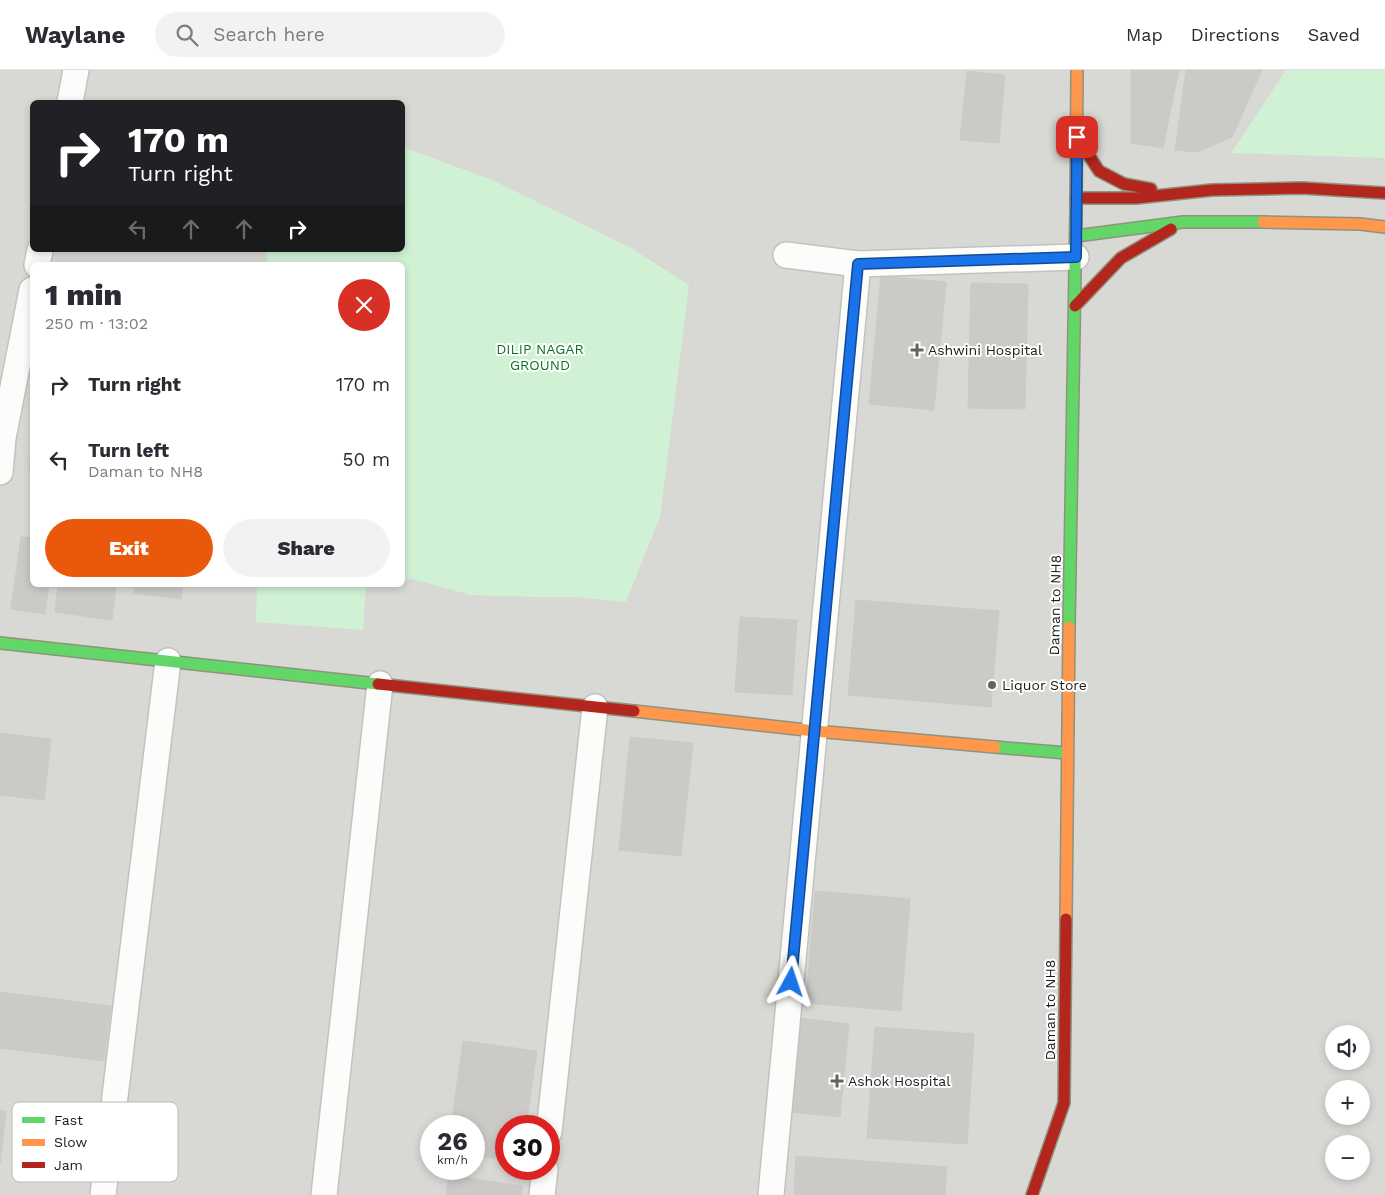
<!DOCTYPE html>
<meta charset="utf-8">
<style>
body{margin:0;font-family:"Work Sans",sans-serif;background:#f2f2f3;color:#2b2b33;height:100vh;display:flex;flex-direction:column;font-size:19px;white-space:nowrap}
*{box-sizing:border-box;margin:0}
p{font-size:16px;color:#7c7c81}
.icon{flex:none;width:28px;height:28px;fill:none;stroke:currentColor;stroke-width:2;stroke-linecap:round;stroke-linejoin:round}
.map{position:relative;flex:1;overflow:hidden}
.side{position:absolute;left:30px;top:192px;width:375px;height:325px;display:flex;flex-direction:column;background:#fff;border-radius:8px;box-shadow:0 2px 8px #0003}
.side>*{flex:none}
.hud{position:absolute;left:30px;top:30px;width:375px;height:152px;border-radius:8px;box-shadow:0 2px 8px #0003;background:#202124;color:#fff;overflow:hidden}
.buttons{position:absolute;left:1325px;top:955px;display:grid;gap:10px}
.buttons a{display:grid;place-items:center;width:45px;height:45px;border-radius:50%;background:#fff;box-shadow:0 2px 8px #0003;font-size:25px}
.speed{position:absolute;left:420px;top:1045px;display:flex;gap:10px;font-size:25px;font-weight:700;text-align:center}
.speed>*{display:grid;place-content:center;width:65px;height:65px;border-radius:50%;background:#fff;box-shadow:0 2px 8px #0003;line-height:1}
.speed small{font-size:12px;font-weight:400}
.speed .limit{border:8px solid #d22;background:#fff;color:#111}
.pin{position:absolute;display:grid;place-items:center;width:42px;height:42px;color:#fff;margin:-21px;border-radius:10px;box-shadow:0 2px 8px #0006}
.me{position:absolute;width:55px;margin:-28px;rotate:5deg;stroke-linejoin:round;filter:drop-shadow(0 0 4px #0008)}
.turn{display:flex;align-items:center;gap:18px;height:105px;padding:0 15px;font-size:22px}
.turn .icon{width:65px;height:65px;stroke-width:2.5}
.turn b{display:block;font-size:35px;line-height:42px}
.lanes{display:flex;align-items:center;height:48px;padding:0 15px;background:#0003;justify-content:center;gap:25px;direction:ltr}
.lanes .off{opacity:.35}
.round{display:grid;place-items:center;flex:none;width:52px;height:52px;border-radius:26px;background:#f2f2f3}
.overview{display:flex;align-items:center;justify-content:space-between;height:85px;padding:0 15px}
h1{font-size:30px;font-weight:800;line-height:38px}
.action{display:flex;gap:10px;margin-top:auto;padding:10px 15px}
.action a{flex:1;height:58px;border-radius:30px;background:#ea580c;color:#fff;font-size:20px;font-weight:800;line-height:58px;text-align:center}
.action a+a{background:#f2f2f3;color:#2b2b33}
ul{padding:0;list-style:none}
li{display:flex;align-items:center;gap:15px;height:75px;padding:0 15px}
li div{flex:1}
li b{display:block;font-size:19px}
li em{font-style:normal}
header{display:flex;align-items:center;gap:30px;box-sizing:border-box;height:70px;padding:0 25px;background:#fff;border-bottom:1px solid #e1e1e2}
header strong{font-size:24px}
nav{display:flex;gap:28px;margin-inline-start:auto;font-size:18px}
.search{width:350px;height:45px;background:#f2f2f3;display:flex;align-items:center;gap:12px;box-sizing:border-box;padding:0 18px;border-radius:28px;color:#7c7c81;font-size:19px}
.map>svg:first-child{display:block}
.residential{fill:#d8d8d5;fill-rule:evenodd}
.park{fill:#d1f1d5}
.building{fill:#cbcac7;stroke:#cccac5}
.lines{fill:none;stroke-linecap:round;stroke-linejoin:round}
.street-casing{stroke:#c2c2c0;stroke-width:28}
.fast-casing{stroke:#8e937d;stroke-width:14}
.slow-casing{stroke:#8e937d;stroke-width:14}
.jam-casing{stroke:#8e937d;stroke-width:14}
.street{stroke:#fcfcfb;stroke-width:25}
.fast{stroke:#63d668;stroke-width:11}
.slow{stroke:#ff974d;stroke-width:11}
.jam{stroke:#b3261e;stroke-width:11}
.route-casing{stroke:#114b97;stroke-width:12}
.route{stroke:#1a73e8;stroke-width:9}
.poi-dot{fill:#636361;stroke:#fff;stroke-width:2}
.labels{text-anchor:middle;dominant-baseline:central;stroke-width:4;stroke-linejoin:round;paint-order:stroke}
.park-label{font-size:14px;fill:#0f7324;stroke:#fff}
.poi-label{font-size:14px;fill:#1b1b1b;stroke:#fff;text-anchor:start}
.street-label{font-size:14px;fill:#1b1b1b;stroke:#fff}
.key{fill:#fff;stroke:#bbb;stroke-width:1}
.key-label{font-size:14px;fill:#1b1b1b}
</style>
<header>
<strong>Waylane</strong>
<div class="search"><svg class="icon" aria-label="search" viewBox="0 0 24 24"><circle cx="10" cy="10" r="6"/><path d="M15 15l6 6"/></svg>Search here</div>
<nav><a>Map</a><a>Directions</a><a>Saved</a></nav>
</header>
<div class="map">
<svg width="1385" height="1125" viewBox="0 0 1385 1125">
<rect width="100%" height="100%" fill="#e9e9e4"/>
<!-- residential -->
<path class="residential" d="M0 0H1385V1125H0ZM32 32H402V180H32ZM32 195H402V515H32ZM1334 964H1361V991H1334ZM1334 1019H1361V1046H1334ZM431 1056H474V1099H431ZM506 1056H549V1099H506ZM1334 1074H1361V1101H1334Z"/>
<!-- park -->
<g class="park">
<path d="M1286 0H1385V88L1231 83Z"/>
<path d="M403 77 492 110 631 178 689 215 660 447 626 532 575 527H537L471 525 412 509 403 510 402 195H267V180H402Z"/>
<path d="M257 515H366L363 560 256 552Z"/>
</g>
<!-- building -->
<g class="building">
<path d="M1131 0H1179L1163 78 1131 73Z"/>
<path d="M1186 0H1262L1232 67 1197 82 1175 80Z"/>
<path d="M967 1 1005 5 999 73 960 70Z"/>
<path d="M881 206 946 212 934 340 869 334Z"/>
<path d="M971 213 1028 214 1025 339 968 338Z"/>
<path d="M32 372V400H29Z"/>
<path d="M21 467 32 468V515H49L45 544 11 539Z"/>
<path d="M58 515H116L112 550 55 542Z"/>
<path d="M135 515H183L181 529 134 523Z"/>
<path d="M856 530 999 541 991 637 848 625Z"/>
<path d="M740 547 797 550 792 625 735 622Z"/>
<path d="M0 663 51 669 44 730 0 725Z"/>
<path d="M630 667 693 673 681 786 619 780Z"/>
<path d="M815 821 910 829 901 941 806 933Z"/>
<path d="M0 922 111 936 104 991 0 978Z"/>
<path d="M799 948 849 954 840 1047 789 1042Z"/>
<path d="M875 957 974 964 967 1074 867 1068Z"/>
<path d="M463 971 537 981 526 1056H506V1090L474 1085V1056H451Z"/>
<path d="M0 1040 6 1041 0 1094Z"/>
<path d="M796 1086 947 1097 945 1125H794Z"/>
<path d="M449 1105 522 1116 521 1125H446Z"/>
</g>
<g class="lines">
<defs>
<g id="street">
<path d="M70 32 76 0"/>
<path d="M786 185 858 194 1076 187"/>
<path d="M37 195 40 180"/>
<path d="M0 402 3 368 32 220"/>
<path d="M549 1062 595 637"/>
<path d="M103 1125 168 591"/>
<path d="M324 1125 380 614"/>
<path d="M542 1125 545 1099"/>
<path d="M771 1125 858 194"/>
</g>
<g id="fast">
<path d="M1076 166 1183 152H1263"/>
<path d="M1069 557 1076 138"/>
<path d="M0 573 378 614"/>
<path d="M995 677 1067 683"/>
</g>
<g id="slow">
<path d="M1076 138 1077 0"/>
<path d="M1263 152 1360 154 1385 157"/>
<path d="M634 641 815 661 995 677"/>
<path d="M1066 849 1069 557"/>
</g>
<g id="jam">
<path d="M1077 67 1099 101 1124 114 1151 119"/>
<path d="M1076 128H1136L1212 120 1302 118 1385 123"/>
<path d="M1075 236 1121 188 1171 159"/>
<path d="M378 614 634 641"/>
<path d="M1032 1125 1064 1033 1066 849"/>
</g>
</defs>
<!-- street casing -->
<use href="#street" class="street-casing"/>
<!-- fast casing -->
<use href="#fast" class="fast-casing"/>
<!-- slow casing -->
<use href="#slow" class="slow-casing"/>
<!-- jam casing -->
<use href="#jam" class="jam-casing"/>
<!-- street -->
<use href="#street" class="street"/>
<!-- fast -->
<use href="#fast" class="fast"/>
<!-- slow -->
<use href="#slow" class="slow"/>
<!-- jam -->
<use href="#jam" class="jam"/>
</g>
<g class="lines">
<defs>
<path id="route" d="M791 912 858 194 1076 187 1077 67"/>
</defs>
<!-- route casing -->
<use href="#route" class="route-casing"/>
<!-- route -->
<use href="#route" class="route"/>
</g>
<!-- markers -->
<g class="poi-dot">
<path d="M914.5 272.5h5v5h5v5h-5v5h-5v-5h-5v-5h5z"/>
<circle cx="992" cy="615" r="5"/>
<path d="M834.5 1003.5h5v5h5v5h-5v5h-5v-5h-5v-5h5z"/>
</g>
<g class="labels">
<!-- park labels -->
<g class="park-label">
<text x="540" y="279">DILIP NAGAR<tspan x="540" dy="16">GROUND</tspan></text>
</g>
<!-- poi labels -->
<g class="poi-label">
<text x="928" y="280">Ashwini Hospital</text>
<text x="1002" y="615">Liquor Store</text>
<text x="848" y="1011">Ashok Hospital</text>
</g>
<!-- street labels -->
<g class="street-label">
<text transform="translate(1055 535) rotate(-89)">Daman to NH8</text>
<text transform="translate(1050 940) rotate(-90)">Daman to NH8</text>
</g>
</g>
<!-- legend -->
<rect x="12" y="1032" width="166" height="80" rx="8" class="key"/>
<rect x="22" y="1047" width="23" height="6" fill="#63d668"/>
<rect x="22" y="1069" width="23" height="7" fill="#ff974d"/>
<rect x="22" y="1092" width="23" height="6" fill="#b3261e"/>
<g class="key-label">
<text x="54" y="1055">Fast</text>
<text x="54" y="1077">Slow</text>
<text x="54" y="1100">Jam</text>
</g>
</svg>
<div class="buttons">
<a><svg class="icon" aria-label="sound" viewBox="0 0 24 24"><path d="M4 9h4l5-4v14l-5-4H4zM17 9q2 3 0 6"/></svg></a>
<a>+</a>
<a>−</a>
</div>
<div class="speed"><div>26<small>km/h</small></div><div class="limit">30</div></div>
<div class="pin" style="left:1077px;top:67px;background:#d93025"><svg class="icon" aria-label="arrive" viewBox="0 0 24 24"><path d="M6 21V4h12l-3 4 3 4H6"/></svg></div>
<svg class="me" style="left:791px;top:912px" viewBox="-20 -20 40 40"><path d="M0-17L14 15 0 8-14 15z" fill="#1a73e8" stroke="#fff" stroke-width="4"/></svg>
<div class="hud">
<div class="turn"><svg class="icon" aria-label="right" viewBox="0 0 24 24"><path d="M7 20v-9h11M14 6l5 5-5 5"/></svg><div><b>170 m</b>Turn right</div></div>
<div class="lanes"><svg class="icon off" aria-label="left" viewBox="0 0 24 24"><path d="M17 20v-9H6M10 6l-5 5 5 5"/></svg><svg class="icon off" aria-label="ahead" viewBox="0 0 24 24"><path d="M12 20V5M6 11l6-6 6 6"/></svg><svg class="icon off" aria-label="ahead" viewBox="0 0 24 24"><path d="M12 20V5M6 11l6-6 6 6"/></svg><svg class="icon" aria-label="right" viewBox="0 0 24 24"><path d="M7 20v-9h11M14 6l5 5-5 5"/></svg></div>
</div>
<section class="side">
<div class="overview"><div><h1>1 min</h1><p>250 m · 13:02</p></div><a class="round" style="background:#d93025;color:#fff"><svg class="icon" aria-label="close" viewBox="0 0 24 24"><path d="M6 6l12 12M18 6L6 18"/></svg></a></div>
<ul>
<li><svg class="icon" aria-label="right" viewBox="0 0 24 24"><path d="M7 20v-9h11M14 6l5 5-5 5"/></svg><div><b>Turn right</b></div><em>170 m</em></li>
<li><svg class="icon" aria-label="left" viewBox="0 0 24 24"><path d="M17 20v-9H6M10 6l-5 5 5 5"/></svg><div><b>Turn left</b><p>Daman to NH8</p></div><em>50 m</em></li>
</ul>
<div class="action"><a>Exit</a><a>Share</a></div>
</section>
</div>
